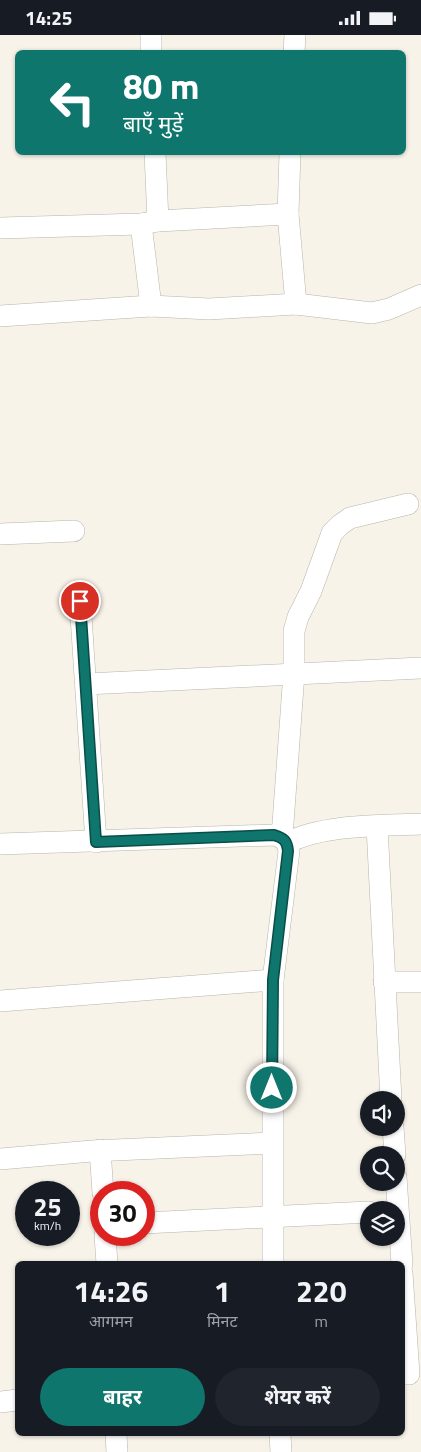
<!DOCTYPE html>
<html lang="hi">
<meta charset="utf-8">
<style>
body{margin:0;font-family:"Titillium Web","Noto Sans Devanagari",sans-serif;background:#20242c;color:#f1f3f6;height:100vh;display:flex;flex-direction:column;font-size:19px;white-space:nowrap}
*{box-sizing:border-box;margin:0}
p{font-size:16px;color:#9ea1a6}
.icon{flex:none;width:28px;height:28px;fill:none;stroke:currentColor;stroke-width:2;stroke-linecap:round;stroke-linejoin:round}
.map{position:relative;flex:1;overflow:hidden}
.side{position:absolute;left:15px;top:1226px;width:390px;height:175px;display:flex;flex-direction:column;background:#171b24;border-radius:8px;box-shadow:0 1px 4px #0004}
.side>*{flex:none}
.guide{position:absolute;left:15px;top:15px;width:391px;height:105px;border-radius:8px;box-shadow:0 1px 4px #0004;background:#0f766e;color:#fff;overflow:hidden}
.fabs{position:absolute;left:360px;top:1056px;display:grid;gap:10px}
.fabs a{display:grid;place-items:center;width:45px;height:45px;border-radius:50%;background:#171b24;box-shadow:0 1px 4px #0004;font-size:25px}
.speed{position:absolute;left:15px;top:1146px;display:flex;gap:10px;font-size:25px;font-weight:700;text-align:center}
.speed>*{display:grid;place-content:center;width:65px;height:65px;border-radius:50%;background:#171b24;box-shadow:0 1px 4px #0004;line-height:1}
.speed small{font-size:12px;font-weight:400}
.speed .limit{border:8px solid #d22;background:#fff;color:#111}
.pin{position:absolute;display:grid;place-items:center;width:42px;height:42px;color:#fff;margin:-21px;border:2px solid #fff;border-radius:50%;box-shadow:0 1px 5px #0007}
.me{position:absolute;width:55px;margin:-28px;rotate:0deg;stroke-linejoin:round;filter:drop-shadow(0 0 4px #0008)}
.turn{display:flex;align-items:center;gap:18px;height:105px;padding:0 25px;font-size:22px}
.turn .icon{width:65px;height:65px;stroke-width:2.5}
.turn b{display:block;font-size:35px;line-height:42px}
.eta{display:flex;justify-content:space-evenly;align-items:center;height:85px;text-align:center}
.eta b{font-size:30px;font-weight:700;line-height:35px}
.action{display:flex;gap:10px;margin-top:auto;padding:10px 25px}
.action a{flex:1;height:58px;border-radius:30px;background:#0f766e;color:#fff;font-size:20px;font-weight:700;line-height:58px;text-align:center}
.action a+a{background:#20242c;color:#f1f3f6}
.status{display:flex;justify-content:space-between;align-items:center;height:35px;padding:0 25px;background:#171b24;direction:ltr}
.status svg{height:14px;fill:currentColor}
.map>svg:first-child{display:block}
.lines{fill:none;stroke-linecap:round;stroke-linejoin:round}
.minor-casing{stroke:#b9b4ab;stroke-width:22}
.minor{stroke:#fff;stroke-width:21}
.route-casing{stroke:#0a4d48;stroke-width:12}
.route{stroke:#0f766e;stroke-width:9}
</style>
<div class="status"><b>14:25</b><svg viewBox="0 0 49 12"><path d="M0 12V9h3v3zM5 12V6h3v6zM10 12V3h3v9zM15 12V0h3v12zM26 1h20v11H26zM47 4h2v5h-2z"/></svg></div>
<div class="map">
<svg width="421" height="1417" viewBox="0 0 421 1417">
<rect width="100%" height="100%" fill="#f8f3e9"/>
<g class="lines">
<defs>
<g id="minor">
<path d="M151 0V18"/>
<path d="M294 18 295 0"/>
<path d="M155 118 158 186"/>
<path d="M290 118 288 179 296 269"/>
<path d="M141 189 151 271"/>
<path d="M0 193 141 189 158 186 288 179"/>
<path d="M0 281 151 271 209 274 296 269 372 278 389 274 421 260"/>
<path d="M0 499 74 496"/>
<path d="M80 566 96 807"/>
<path d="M86 649 421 633"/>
<path d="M377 791 391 1065"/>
<path d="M282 802 294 638V596L298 582 311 556 332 498 340 490 350 483 408 469"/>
<path d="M287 808C324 789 380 791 421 789"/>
<path d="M0 809 274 800C284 803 287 806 289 816L273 945V1229"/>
<path d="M384 947H421"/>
<path d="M0 966 273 945"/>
<path d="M393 1092 395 1120"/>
<path d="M100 1115 103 1158"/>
<path d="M0 1124 92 1116 272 1108"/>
<path d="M396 1142 402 1229"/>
<path d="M144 1188 369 1177"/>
<path d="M105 1200 107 1229"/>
<path d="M402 1238 409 1339"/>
<path d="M0 1367 18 1365"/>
<path d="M116 1399 117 1417"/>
<path d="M280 1399 281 1417"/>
</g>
</defs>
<!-- minor casing -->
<use href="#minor" class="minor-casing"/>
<!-- minor -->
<use href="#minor" class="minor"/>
</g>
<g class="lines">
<defs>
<path id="route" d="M80 566 96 807 274 800C284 803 287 806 288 816L273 945 272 1053"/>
</defs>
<!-- route casing -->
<use href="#route" class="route-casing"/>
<!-- route -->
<use href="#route" class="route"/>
</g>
</svg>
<div class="fabs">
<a><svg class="icon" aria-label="sound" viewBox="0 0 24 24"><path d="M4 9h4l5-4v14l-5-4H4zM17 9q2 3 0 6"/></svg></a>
<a><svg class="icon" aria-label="search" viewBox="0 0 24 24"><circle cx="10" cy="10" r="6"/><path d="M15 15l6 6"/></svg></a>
<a><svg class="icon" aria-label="layers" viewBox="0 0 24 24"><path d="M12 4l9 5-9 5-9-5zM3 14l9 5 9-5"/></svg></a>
</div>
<div class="speed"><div>25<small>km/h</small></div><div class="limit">30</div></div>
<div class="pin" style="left:80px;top:566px;background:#d93025"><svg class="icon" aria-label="arrive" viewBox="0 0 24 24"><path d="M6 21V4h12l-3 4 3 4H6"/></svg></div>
<svg class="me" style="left:272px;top:1053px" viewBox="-20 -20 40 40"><circle r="17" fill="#0f766e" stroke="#fff" stroke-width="3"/><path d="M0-11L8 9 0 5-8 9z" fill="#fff"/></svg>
<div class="guide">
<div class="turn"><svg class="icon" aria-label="left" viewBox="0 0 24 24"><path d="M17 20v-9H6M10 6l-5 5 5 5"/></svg><div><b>80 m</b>बाएँ मुड़ें</div></div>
</div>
<section class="side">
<div class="eta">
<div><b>14:26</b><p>आगमन</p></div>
<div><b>1</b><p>मिनट</p></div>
<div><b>220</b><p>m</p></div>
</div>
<div class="action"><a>बाहर</a><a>शेयर करें</a></div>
</section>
</div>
